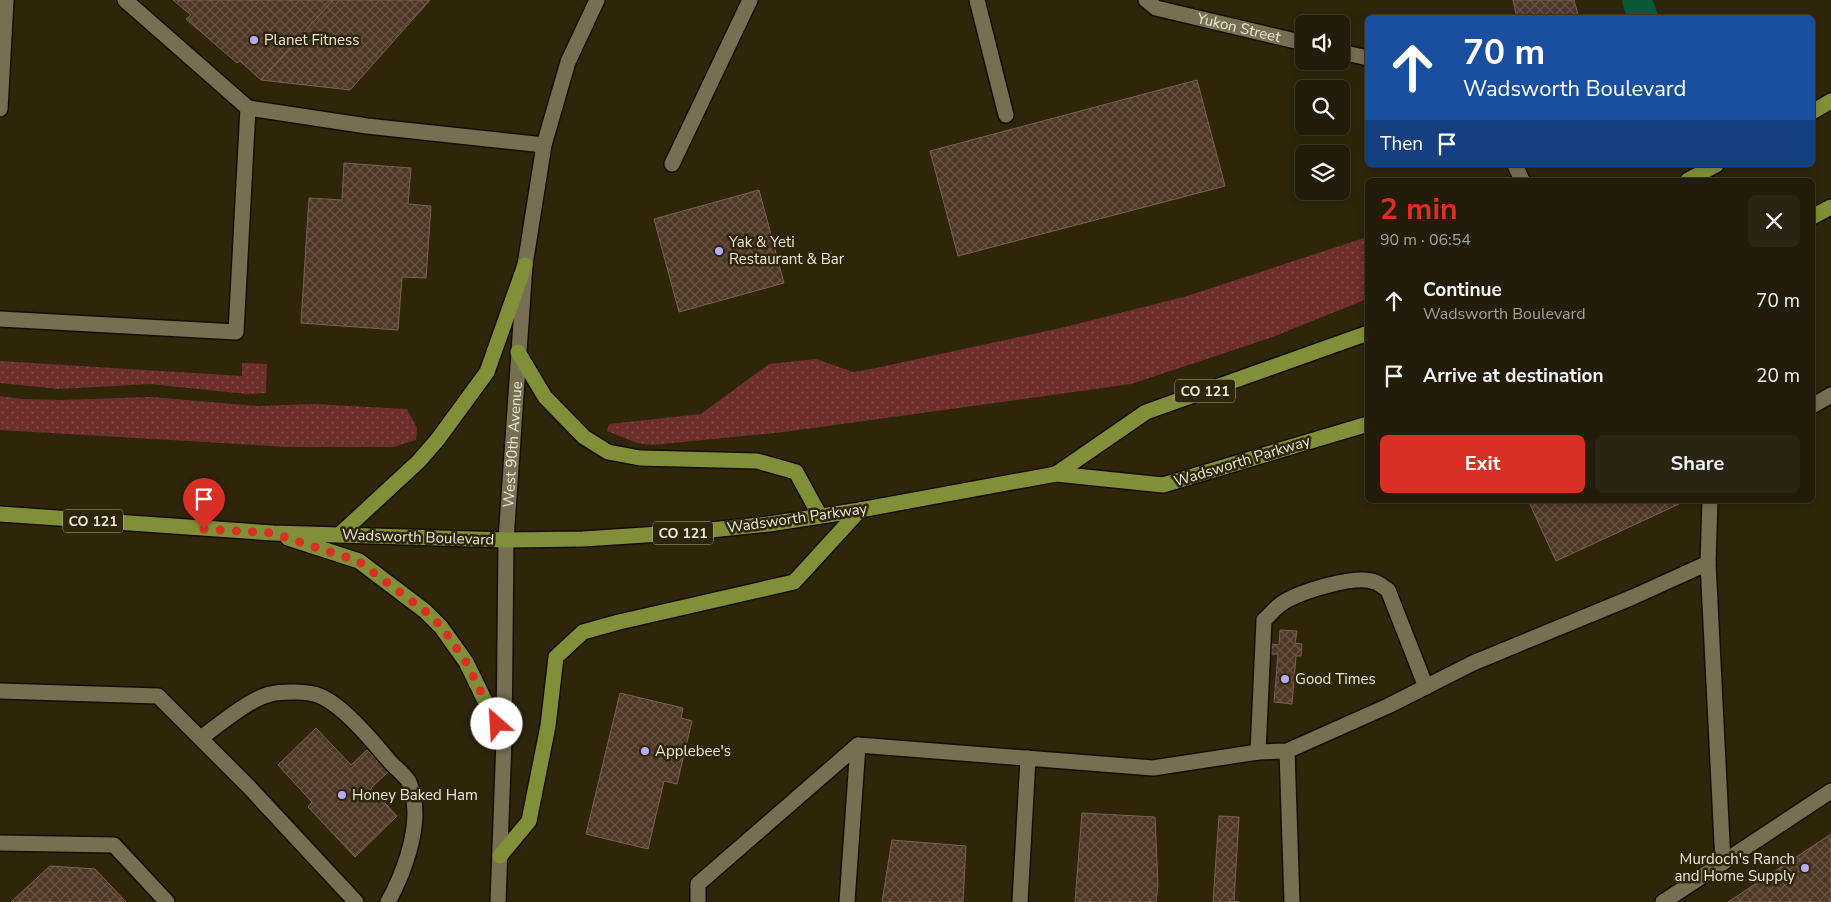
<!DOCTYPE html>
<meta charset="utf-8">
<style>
body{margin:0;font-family:"Nunito Sans",sans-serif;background:#2a2512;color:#f1f3f6;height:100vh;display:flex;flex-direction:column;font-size:19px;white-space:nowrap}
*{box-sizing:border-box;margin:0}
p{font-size:16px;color:#a2a19c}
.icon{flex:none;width:28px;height:28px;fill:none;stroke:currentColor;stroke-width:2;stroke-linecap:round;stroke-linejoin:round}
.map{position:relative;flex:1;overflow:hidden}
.side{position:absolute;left:1365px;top:178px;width:450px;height:325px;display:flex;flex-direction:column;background:#221c08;border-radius:8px;box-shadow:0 2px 8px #0003,0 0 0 1px #3f3a29}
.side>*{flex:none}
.banner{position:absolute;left:1365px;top:15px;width:450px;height:152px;border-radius:8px;box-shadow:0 2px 8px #0003,0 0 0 1px #3f3a29;background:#1a4fa0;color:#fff;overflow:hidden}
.tools{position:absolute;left:1295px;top:15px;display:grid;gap:10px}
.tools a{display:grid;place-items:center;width:55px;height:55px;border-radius:8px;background:#221c08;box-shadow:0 2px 8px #0003,0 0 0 1px #3f3a29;font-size:25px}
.pin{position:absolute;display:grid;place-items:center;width:42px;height:42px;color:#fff;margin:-51px -21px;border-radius:50% 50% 50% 0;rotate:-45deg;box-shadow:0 0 5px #0007}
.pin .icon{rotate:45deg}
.me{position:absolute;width:55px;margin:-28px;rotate:334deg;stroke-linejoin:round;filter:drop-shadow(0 0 4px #0008)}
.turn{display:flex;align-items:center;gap:18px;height:105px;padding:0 15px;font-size:22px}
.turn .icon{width:65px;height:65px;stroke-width:2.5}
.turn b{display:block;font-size:35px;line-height:42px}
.then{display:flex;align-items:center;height:48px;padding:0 15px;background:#0003;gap:10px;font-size:19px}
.round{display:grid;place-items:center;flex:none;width:52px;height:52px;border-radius:8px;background:#2a2512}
.overview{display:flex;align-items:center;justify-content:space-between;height:85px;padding:0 15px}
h1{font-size:30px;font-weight:700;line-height:38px;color:#d93025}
.action{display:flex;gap:10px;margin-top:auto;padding:10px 15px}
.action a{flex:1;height:58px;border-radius:8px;background:#d93025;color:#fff;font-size:20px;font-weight:700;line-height:58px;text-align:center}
.action a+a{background:#2a2512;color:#f1f3f6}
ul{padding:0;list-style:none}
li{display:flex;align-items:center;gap:15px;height:75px;padding:0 15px}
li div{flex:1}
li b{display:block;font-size:19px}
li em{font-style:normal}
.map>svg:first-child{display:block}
.grass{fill:url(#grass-dots)}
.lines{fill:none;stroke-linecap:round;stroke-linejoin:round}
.canal{stroke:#0c5933;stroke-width:30}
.building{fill:url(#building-cross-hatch);stroke:#7b6250}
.service-casing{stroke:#160e00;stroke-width:18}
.minor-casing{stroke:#160e00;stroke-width:18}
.tertiary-casing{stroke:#160e00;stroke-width:18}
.primary-casing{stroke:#160e00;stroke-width:18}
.service{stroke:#786e52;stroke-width:15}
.minor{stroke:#786e52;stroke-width:15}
.tertiary{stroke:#786e52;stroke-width:15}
.primary{stroke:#819038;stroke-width:15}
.route{stroke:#d93025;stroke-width:9;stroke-dasharray:0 16.2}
.poi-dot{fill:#b3adf9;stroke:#2e250b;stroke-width:2}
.labels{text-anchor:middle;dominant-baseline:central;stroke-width:5;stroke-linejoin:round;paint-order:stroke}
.shield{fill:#2e250b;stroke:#b4ae9a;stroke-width:1}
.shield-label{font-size:14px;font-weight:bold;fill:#ede8d8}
.street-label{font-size:15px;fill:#ede8d8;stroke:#2e250b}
.poi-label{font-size:15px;fill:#ede8d8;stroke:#2e250b;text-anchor:start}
</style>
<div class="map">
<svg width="1831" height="902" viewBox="0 0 1831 902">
<defs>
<pattern id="grass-dots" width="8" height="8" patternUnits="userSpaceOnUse" patternTransform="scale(1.25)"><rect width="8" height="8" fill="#6d2f2c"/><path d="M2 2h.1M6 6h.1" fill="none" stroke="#824d4a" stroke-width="1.8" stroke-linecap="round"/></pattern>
<pattern id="building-cross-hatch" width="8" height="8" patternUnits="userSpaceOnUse" patternTransform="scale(1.25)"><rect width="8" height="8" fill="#4e3726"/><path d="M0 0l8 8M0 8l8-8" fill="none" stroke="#685445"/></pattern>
</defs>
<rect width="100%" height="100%" fill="#2e250b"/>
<!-- grass -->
<g class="grass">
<path d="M1367 237V299L1270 338 1131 384 784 432 652 445 637 443 607 431 609 424 701 414 769 364 816 359 853 372 876 368 1065 327 1187 296Z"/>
<path d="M0 361 242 376V363L267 364 266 393 247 394 150 384 59 389 0 383Z"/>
<path d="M0 396 22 399 62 400 152 397 257 406 314 404 407 409 417 428 416 440 393 447H288L0 430Z"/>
</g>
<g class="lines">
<!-- canal -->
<path class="canal" d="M1637 0 1643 18"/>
</g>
<!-- building -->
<g class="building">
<path d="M173 0H333L261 80 240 61 237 63 186 19 191 15Z"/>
<path d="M333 0H430L350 90 261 80Z"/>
<path d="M1513 0H1574L1579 18H1517Z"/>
<path d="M1197 80 1225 186 958 256 930 151Z"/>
<path d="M344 163 411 168 408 204 431 206 426 278 402 277 398 330 301 323 309 198 342 200Z"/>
<path d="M759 190 784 283 679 312 654 219Z"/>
<path d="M1528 500H1677L1679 504 1556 561Z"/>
<path d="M1280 630 1297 631 1295 643 1302 644 1301 656H1296L1292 704 1274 702 1278 654H1271L1272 644 1279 645Z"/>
<path d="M620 693 683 708 681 718 692 721 677 784 664 781 648 849 586 834Z"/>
<path d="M316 728 351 765 367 750 388 772 371 788 397 816 355 857 308 807 312 802 278 765Z"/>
<path d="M1082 813 1155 817 1158 885 1156 902H1075Z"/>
<path d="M1219 816 1239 817 1234 901 1240 902H1213Z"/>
<path d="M1831 834V902H1728Z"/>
<path d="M892 840 966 846 963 902H882Z"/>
<path d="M50 866 95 869 126 902H11Z"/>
</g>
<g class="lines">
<defs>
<g id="service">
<path d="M125 0 248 108 367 126 544 145"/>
<path d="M977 0 1006 115"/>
<path d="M0 109 6 0"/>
<path d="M672 164 750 0"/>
<path d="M0 319 236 332 248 108"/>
<path d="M1812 406 1831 395"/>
<path d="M1710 500 1708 563 1723 863"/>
<path d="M0 691 158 696 249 787 356 902"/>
<path d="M201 738C217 726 252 697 271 694 282 691 309 691 320 696 344 706 374 743 391 763 397 769 405 775 409 782 411 787 414 795 414 801 419 832 403 875 388 902"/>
<path d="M1287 751 1292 902"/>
<path d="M1258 752 1264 620C1270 615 1275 608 1281 604 1298 592 1356 574 1375 582 1379 583 1384 588 1388 590L1426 687"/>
<path d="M0 843 114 845 167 902"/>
<path d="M698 902V884L858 745 1153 768 1258 752 1287 751 1388 706 1473 663 1633 597 1708 563"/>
<path d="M847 902 858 745"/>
<path d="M1020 902 1028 758"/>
<path d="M1663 902 1831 791"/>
</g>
<g id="minor">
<path id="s1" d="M1146 0 1156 8 1304 43"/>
<path d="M1341 52 1368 58"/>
<path d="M1515 165 1522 180"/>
</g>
<g id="tertiary">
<path id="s2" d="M498 902 504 740 506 540 525 265 544 145 568 62 597 0"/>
</g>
<g id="primary">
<path d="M1812 112 1831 101"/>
<path d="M1688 180 1716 165"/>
<path d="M1812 217 1831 207"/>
<path d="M518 352 545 397 584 437 608 452 640 458 757 461 796 472 820 516"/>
<path d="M1056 474 1146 412 1368 333"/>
<path d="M0 514 273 533 506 540 583 539 691 532 769 524 860 510 1056 474 1163 485 1368 424"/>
<path d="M339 535 419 461 438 439 487 372 525 265"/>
<path d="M288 538 359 561 425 611 441 627 466 662 504 740"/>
<path d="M500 856 529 821 548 726 556 657 583 632 619 622 794 582 860 510"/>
</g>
</defs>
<!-- service casing -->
<use href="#service" class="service-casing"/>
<!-- minor casing -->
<use href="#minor" class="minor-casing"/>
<!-- tertiary casing -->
<use href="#tertiary" class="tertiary-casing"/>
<!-- primary casing -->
<use href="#primary" class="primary-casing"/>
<!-- service -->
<use href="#service" class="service"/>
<!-- minor -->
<use href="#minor" class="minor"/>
<!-- tertiary -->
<use href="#tertiary" class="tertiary"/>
<!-- primary -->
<use href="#primary" class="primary"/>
</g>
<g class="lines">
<!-- route -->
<path class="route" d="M204 529 272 533 358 561 425 611 441 626 466 662 497 724"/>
</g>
<!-- markers -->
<g class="poi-dot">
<circle cx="254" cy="40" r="5"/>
<circle cx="719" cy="251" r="5"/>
<circle cx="1285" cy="679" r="5"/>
<circle cx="645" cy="751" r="5"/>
<circle cx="342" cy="795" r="5"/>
<circle cx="1805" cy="868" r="5"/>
</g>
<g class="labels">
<!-- shield labels -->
<g class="shield">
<rect x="1175" y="379.5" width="60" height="23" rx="4"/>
<rect x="63" y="509.5" width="60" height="23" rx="4"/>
<rect x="653" y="521.5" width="60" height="23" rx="4"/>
</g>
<g class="shield-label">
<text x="1205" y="391">CO 121</text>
<text x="93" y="521">CO 121</text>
<text x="683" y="533">CO 121</text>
</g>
<!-- street labels -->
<g class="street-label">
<text stroke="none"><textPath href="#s1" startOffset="98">Yukon Street</textPath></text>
<text stroke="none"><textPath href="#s2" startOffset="458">West 90th Avenue</textPath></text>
<text transform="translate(1242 461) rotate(-17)">Wadsworth Parkway</text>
<text transform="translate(797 518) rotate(-8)">Wadsworth Parkway</text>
<text transform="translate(418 537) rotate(2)">Wadsworth Boulevard</text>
</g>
<!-- poi labels -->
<g class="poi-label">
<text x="264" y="40">Planet Fitness</text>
<text x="729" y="242">Yak &amp; Yeti<tspan x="729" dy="17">Restaurant &amp; Bar</tspan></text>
<text x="1295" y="679">Good Times</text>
<text x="655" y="751">Applebee's</text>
<text x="352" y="795">Honey Baked Ham</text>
<text x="1795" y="859" text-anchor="end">Murdoch's Ranch<tspan x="1795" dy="17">and Home Supply</tspan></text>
</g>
</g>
</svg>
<div class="tools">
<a><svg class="icon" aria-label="sound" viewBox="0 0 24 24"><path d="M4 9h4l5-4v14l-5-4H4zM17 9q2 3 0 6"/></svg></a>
<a><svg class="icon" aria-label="search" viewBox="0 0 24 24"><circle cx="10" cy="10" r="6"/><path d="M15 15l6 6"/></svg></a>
<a><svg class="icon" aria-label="layers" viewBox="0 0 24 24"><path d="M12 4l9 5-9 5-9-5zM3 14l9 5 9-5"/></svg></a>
</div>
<div class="pin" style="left:204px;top:529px;background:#d93025"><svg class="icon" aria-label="arrive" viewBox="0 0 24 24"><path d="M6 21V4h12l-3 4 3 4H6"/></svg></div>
<svg class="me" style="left:497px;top:724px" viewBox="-20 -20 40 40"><circle r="19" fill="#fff"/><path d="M0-13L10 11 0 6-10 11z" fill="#d93025"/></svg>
<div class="banner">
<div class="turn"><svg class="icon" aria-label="ahead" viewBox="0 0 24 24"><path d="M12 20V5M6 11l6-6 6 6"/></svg><div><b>70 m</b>Wadsworth Boulevard</div></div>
<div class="then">Then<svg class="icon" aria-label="arrive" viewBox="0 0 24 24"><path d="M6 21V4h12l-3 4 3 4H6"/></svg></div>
</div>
<section class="side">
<div class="overview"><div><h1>2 min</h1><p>90 m · 06:54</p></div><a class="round"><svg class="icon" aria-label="close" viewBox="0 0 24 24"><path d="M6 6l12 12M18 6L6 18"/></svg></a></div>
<ul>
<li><svg class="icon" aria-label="ahead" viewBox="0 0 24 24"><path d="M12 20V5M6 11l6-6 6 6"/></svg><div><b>Continue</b><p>Wadsworth Boulevard</p></div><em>70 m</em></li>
<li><svg class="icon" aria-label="arrive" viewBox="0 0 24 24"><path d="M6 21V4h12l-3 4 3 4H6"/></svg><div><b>Arrive at destination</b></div><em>20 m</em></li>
</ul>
<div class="action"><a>Exit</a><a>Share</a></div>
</section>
</div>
